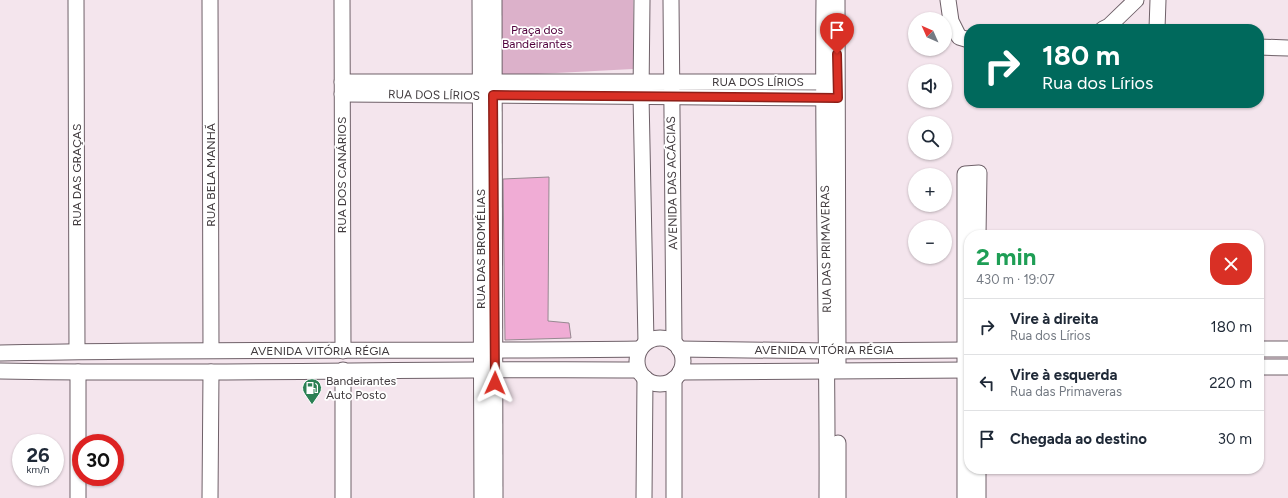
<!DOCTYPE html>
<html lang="pt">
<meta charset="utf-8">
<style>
body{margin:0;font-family:Figtree,sans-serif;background:#f6f6f7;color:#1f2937;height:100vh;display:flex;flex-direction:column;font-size:15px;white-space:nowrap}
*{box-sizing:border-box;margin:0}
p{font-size:13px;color:#747a83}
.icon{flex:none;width:22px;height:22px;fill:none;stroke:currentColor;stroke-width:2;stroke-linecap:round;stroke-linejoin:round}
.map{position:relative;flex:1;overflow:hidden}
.sheet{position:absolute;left:964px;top:230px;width:300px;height:244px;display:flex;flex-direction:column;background:#fff;border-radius:16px;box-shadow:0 1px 3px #0004}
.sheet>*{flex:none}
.banner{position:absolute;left:964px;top:24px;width:300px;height:84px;border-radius:16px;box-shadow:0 1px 3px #0004;background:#00695c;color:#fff;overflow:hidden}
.needle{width:26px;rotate:315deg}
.controls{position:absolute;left:908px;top:12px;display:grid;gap:8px}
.controls a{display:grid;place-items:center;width:44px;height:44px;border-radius:50%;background:#fff;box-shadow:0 1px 3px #0004;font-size:20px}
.speed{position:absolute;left:12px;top:434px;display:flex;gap:8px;font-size:20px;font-weight:700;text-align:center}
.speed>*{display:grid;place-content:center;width:52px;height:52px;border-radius:50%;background:#fff;box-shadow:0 1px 3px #0004;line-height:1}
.speed small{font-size:10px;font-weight:400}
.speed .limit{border:6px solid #d22;background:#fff;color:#111}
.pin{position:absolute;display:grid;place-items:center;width:34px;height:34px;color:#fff;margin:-41px -17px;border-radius:50% 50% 50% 0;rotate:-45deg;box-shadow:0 0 4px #0007}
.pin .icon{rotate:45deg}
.me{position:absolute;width:44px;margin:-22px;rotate:1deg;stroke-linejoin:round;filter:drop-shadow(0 0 3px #0008)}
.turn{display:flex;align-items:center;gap:14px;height:84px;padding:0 12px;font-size:18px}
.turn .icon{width:52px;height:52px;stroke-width:2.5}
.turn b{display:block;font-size:28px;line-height:34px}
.round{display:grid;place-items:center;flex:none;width:42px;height:42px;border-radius:16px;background:#f6f6f7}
.headline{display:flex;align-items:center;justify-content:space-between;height:68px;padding:0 12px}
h1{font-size:24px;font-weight:700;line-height:30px;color:#1e9e55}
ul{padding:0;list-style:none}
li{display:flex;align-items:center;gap:12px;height:56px;padding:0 12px;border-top:1px solid #e0e1e3}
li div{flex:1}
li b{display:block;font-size:15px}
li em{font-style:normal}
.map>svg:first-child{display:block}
.green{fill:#dcb1ca}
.building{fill:#f0acd5;stroke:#978991}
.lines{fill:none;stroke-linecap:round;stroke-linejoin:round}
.minor-casing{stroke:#6f6169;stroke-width:17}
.minor{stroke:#fff;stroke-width:15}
.route-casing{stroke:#8d1f18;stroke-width:10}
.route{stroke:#d93025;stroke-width:7}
.labels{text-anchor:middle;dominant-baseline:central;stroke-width:3.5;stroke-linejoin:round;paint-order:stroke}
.park-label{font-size:12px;fill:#51013c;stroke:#fff}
.street-label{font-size:12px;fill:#413b3e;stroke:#fff}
.poi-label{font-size:12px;fill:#413b3e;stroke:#fff;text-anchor:start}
</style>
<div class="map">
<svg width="1288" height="498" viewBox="0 0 1288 498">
<rect width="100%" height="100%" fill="#f4e5ed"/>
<!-- green -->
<path class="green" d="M498 0H633V69L498 76Z"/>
<!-- building -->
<path class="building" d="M549 177 548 321 569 323 571 338 505 340 503 179Z"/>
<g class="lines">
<defs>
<g id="minor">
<path d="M76 0 77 351"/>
<path d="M210 0 211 350"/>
<path d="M342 0 343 351"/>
<path d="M480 0 482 498"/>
<path d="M494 0 495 498"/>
<path d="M642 0 641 96 646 342"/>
<path d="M671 0 674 343"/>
<path d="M824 0C822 166 828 332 827 498"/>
<path d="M837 0 838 363"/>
<path d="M948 0 951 21 959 37 969 40"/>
<path d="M1103 29 1109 26 1136 0"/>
<path d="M1157 29 1158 0"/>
<path d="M1259 47 1288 48"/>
<path d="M342 82H832"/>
<path d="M342 94 832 98"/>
<circle cx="660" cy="361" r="23"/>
<path d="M679 349 827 351 969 350"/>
<path d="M1259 349H1288"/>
<path d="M0 353C213 348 426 352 640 349"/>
<path d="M1259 367H1288"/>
<path d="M0 371C213 375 426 368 638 370"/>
<path d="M680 372 969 370"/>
<path d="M78 498V372"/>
<path d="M210 498 211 372"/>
<path d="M343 498V370"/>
<path d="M644 498 645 378"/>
<path d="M674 498V379"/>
<path d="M838 498V443"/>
<path d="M965 498V174L979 173 978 235"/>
<path d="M978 498V469"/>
</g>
</defs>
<!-- minor casing -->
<use href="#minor" class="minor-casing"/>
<!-- minor -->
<use href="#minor" class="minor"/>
</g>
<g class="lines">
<defs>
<path id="route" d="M495 383 493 95 838 98 837 54"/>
</defs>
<!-- route casing -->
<use href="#route" class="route-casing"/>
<!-- route -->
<use href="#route" class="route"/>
</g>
<!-- icons -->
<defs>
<symbol id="fuel-pin" viewBox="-11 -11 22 30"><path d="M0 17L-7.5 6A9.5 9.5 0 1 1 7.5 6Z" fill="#2b8054" stroke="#fff"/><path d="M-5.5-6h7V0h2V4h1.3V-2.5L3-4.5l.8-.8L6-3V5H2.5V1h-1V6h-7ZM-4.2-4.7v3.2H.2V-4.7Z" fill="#fff"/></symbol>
</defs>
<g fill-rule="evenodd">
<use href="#fuel-pin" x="301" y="377" width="22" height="30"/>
</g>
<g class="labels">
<!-- park labels -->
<g class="park-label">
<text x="537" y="30">Praça dos<tspan x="537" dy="14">Bandeirantes</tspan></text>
</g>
<!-- street labels -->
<g class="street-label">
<text x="758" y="82">RUA DOS LÍRIOS</text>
<text transform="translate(434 95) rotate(1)">RUA DOS LÍRIOS</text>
<text transform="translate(77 175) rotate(-90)">RUA DAS GRAÇAS</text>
<text transform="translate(211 175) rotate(-90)">RUA BELA MANHÃ</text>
<text transform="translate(342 175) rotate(-90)">RUA DOS CANÁRIOS</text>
<text transform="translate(672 183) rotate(-91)">AVENIDA DAS ACÁCIAS</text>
<text transform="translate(481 249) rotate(-90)">RUA DAS BROMÉLIAS</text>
<text transform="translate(826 249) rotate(-91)">RUA DAS PRIMAVERAS</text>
<text x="824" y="350">AVENIDA VITÓRIA RÉGIA</text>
<text x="320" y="351">AVENIDA VITÓRIA RÉGIA</text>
</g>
<!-- poi labels -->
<g class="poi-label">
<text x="326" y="381">Bandeirantes<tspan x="326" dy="14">Auto Posto</tspan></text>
</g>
</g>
</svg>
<div class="controls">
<a><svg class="needle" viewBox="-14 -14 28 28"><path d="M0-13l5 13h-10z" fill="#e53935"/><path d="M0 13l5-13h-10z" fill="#747a83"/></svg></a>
<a><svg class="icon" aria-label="sound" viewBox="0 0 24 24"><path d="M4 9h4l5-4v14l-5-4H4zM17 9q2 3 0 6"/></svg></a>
<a><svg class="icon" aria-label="search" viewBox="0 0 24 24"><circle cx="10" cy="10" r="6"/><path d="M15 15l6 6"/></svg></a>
<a>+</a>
<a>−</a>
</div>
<div class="speed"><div>26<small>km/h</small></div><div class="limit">30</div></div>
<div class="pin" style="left:837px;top:54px;background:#d93025"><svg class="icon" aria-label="arrive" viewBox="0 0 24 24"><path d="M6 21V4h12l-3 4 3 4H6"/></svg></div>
<svg class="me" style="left:495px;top:383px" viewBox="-20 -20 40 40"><path d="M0-17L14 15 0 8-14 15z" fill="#d93025" stroke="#fff" stroke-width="4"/></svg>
<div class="banner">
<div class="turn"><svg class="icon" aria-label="right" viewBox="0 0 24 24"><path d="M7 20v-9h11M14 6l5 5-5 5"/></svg><div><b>180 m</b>Rua dos Lírios</div></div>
</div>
<section class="sheet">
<div class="headline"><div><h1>2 min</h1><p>430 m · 19:07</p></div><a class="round" style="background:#d93025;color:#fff"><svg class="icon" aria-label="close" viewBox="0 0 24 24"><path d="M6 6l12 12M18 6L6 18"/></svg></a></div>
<ul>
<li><svg class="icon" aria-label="right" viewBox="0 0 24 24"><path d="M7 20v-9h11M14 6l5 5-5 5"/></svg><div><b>Vire à direita</b><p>Rua dos Lírios</p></div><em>180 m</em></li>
<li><svg class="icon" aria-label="left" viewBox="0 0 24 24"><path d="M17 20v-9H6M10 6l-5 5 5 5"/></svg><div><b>Vire à esquerda</b><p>Rua das Primaveras</p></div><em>220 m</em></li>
<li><svg class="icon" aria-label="arrive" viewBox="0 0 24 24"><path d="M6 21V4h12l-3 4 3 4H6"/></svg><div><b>Chegada ao destino</b></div><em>30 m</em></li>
</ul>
</section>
</div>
